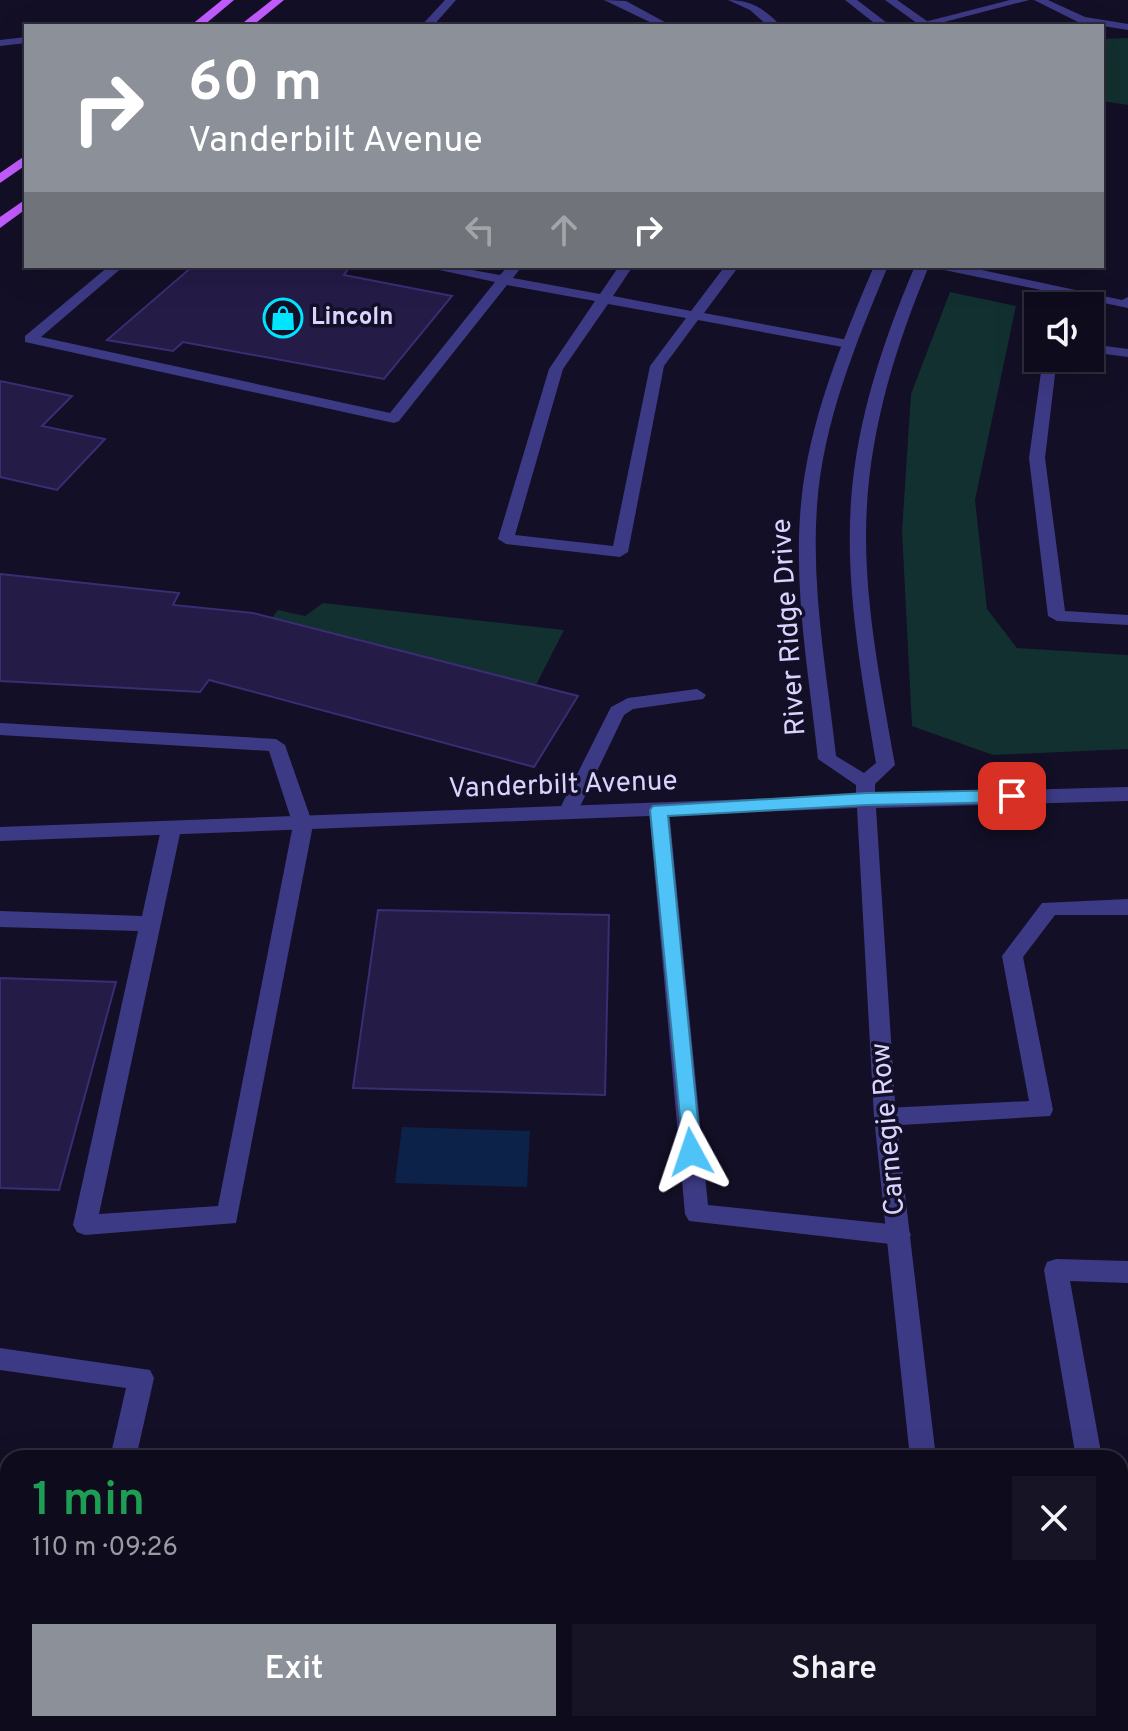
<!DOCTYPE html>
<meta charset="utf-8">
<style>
body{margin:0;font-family:Overpass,sans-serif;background:#171425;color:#f1f3f6;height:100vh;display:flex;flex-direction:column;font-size:30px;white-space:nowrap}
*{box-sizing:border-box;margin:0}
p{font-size:26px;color:#9b9ba3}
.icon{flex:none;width:44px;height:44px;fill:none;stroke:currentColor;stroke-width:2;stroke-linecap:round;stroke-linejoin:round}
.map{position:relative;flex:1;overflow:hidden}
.details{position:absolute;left:0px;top:1450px;width:1128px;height:282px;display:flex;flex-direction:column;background:#0e0b1c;border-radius:24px 24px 0 0;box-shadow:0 8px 32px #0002,0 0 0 2px #2e2b3b}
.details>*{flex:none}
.hud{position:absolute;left:24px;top:24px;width:1080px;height:244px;border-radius:0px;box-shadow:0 8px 32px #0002,0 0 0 2px #2e2b3b;background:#8c9099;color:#fff;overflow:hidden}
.tools{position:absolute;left:1024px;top:292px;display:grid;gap:16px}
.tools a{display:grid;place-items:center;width:80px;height:80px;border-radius:0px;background:#0e0b1c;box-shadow:0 8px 32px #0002,0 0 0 2px #2e2b3b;font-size:40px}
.pin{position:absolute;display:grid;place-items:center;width:68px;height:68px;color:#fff;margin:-34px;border-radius:16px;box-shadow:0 4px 12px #0006}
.me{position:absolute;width:88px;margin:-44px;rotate:355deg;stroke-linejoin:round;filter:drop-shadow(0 0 6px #0008)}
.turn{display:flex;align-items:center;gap:28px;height:168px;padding:0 32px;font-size:36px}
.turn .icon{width:104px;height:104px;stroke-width:2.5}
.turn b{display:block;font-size:56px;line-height:68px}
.lanes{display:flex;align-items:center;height:76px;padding:0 32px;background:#0003;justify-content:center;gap:40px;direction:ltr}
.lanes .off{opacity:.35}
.round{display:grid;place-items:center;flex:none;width:84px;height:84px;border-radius:0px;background:#171425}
.summary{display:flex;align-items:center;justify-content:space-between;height:136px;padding:0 32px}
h1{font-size:48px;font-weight:600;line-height:60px;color:#1e9e55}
.button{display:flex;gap:16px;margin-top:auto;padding:16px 32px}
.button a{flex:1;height:92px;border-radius:0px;background:#8c9099;color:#fff;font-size:32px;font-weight:600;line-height:92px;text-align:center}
.button a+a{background:#171425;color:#f1f3f6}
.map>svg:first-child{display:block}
.green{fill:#12302f}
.water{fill:#0c2248}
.building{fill:#241b47;stroke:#3b2d73;stroke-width:2}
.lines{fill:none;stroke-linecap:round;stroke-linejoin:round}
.service{fill:#3d3a85;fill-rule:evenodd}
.minor{fill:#3d3a85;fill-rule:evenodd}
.primary{fill:#c25bff;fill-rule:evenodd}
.route{fill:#4fc3f7;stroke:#337fa1;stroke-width:2}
.labels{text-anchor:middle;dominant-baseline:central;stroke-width:7;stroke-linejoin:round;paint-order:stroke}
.far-poi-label{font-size:24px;font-weight:bold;fill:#d9d4ff;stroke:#130f26;text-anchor:start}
.street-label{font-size:28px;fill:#d9d4ff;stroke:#130f26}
</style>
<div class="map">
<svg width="1128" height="1731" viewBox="0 0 1128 1731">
<rect width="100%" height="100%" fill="#130f26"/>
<!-- green -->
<g class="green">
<path d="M1128 38V105L1102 101V39Z"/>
<path d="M950 292 1016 306 975 500 987 609 1017 648 1128 655V749L993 755 912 726 902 531 911 394Z"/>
<path d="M323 603 564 630 536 685 272 618 278 610 305 616Z"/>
</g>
<!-- water -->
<path class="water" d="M402 1127 530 1131 527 1187 395 1183Z"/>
<!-- building -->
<g class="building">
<path d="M193 266H350L344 275 452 296 384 379 183 342 173 351 107 340Z"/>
<path d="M0 381 72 396 42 426 105 439 57 490 0 477Z"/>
<path d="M0 574 179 593 173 605 253 613 578 696 534 767 209 680 200 692 0 681Z"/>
<path d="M378 910 609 915 605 1095 353 1088Z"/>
<path d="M0 978 116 982 59 1190 0 1188Z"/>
</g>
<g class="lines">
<!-- service -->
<g class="service">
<path d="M445 0H456L433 26H421Z"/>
<path d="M604 0 626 1 672 26H658Z"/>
<path d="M728 0C751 0 765 9 781 26H768L750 10Z"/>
<path d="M1010 0H1029L929 26H909Z"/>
<path d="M1034 0H1048L1085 17 1128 24V30L1078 22Z"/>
<path d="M26 37V43L0 46V40Z"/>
<path d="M109 266H124L41 337 390 413 495 282 421 266H450L500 275 508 266H522L513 278 600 294 619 266H633L613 296 691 311 725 266H739L704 313 848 340 855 344 848 348 698 320 664 366 628 552 620 557 506 544 498 539 549 369 595 301 507 285 399 421 394 423 25 342V336ZM608 304 686 318 650 366 613 546 515 535 563 369Z"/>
<path d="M937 266H963L1122 300 1128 297V308L944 270Z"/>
<path d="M1090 344 1128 349V357L1090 352Z"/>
<path d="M1043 358H1057L1045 458 1065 611 1128 615V625L1057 621 1048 616 1029 458Z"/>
<path d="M697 689 706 695 703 699 633 709 624 715 574 819H560L557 814 611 707 628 698Z"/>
<path d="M0 723 276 739 285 745 313 825 236 1223 85 1235 77 1232 73 1225 138 931 0 927V911L142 916 161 829 164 824H178L181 829 99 1214 218 1206 293 825 269 751 0 735Z"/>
<path d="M659 803 669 810 708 1205 899 1225 907 1228 911 1235 907 1242 899 1245 689 1221 685 1214 649 810Z"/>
<path d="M1128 899V915H1055L1023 957 1053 1110 1050 1116 885 1126 877 1124 874 1117 877 1110 885 1108 1029 1101 1002 956 1042 903Z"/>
<path d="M1056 1259 1128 1261V1283L1070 1281 1102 1458H1076L1044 1270 1047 1262Z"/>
<path d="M0 1348 150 1370 154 1378 136 1458H110L126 1388 0 1370Z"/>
<path d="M0 1491 8 1492V1518L0 1517Z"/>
<path d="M1120 1614 1128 1617V1686L1120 1683Z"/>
<path d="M0 1709 8 1711V1724H50L47 1731H0Z"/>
</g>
<!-- minor -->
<g class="minor">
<path d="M845 0H857L891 26H878Z"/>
<path d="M885 0H897L934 26H921Z"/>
<path d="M874 266H888C856 343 823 422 817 506 811 590 827 673 836 756L864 773 876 763C862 677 845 589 851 501 857 419 883 341 915 266H929C893 352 866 442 866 536 866 613 882 690 895 765L875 784V794L1128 787V801L876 808 896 1117 936 1458H910L874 1117 857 808 0 841V827L856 795V785L818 759C809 675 793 589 801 504 809 420 842 342 874 266Z"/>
<path d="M937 1724H967L968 1731H938Z"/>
</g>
<!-- primary -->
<g class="primary">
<path d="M222 0H234L203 26H190Z"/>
<path d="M272 0H284L252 26H239Z"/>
<path d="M26 155V165L0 183V173Z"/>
<path d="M26 199V209L0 228V217Z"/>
</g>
</g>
<!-- route -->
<path class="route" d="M1012 790 1021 796 1012 802 867 805 668 816 701 1152 698 1158H684L650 810 653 806 867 793Z"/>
<!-- icons -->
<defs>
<symbol id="shop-ring" viewBox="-11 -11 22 22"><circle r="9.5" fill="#130f26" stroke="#00e5ff" stroke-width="1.5"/><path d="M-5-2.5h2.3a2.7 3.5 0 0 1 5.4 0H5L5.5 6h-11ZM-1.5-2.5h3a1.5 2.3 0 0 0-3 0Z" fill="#00e5ff"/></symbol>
</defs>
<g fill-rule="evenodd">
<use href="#shop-ring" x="261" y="296" width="44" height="44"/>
</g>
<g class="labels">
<!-- far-poi labels -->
<g class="far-poi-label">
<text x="311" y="318">Lincoln</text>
</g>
<!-- street labels -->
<g class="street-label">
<text transform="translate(790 627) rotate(-94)">River Ridge Drive</text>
<text transform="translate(563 786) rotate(-2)">Vanderbilt Avenue</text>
<text transform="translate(889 1129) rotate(-95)">Carnegie Row</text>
</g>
</g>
</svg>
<div class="tools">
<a><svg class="icon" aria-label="sound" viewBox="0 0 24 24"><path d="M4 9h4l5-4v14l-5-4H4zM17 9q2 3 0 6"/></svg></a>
</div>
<div class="pin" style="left:1012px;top:796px;background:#d93025"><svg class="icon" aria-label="arrive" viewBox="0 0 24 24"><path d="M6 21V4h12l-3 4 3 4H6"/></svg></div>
<svg class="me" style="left:691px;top:1152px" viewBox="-20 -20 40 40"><path d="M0-17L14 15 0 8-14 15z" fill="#4fc3f7" stroke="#fff" stroke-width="4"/></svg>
<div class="hud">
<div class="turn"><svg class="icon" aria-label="right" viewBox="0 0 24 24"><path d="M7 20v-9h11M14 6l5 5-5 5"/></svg><div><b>60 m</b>Vanderbilt Avenue</div></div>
<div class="lanes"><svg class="icon off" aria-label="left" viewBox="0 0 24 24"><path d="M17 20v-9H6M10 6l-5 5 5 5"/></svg><svg class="icon off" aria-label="ahead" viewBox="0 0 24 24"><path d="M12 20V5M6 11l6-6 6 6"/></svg><svg class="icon" aria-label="right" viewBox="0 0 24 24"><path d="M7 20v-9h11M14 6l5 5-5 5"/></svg></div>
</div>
<section class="details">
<div class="summary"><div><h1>1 min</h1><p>110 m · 09:26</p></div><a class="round"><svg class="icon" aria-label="close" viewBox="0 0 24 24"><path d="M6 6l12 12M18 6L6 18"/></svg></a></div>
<div class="button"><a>Exit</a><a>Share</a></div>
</section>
</div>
